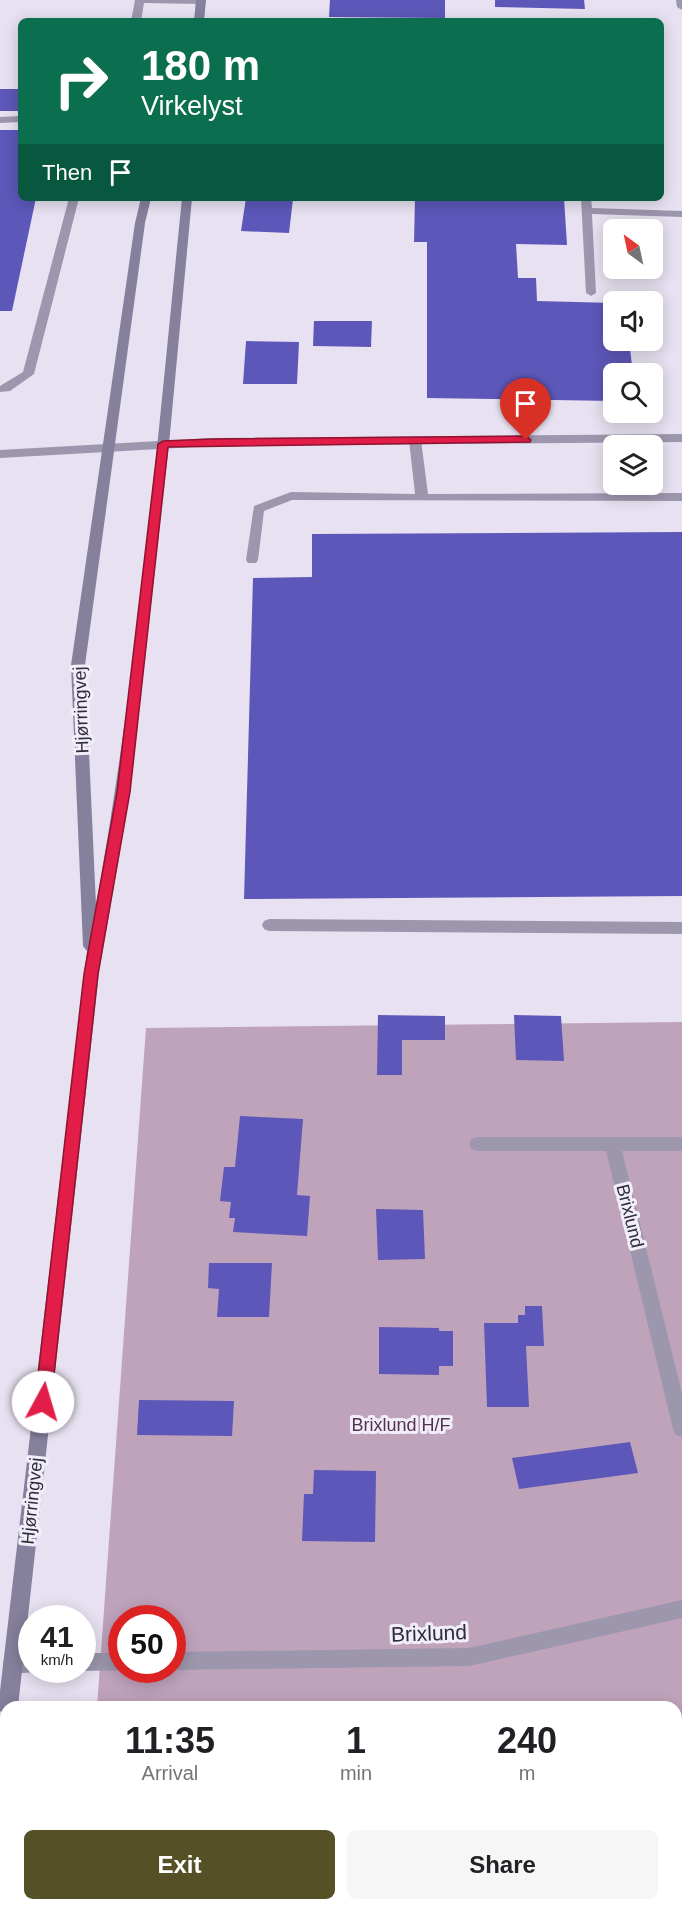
<!DOCTYPE html>
<meta charset="utf-8">
<style>
body{margin:0;font-family:Helvetica,sans-serif;background:#f6f6f6;color:#202124;height:100vh;display:flex;flex-direction:column;font-size:22px;white-space:nowrap}
*{box-sizing:border-box;margin:0}
p{font-size:20px;color:#757577}
.icon{flex:none;width:33px;height:33px;fill:none;stroke:currentColor;stroke-width:2;stroke-linecap:round;stroke-linejoin:round}
.map{position:relative;flex:1;overflow:hidden}
.drawer{position:absolute;left:0px;top:1701px;width:682px;height:210px;display:flex;flex-direction:column;background:#fff;border-radius:18px 18px 0 0;box-shadow:0 3px 15px #0003}
.drawer>*{flex:none}
.top-card{position:absolute;left:18px;top:18px;width:646px;height:183px;border-radius:9px;box-shadow:0 3px 15px #0003;background:#0b6e4f;color:#fff;overflow:hidden}
.needle{width:39px;rotate:327deg}
.fabs{position:absolute;left:603px;top:219px;display:grid;gap:12px}
.fabs a{display:grid;place-items:center;width:60px;height:60px;border-radius:9px;background:#fff;box-shadow:0 3px 15px #0003;font-size:30px}
.speed{position:absolute;left:18px;top:1605px;display:flex;gap:12px;font-size:30px;font-weight:700;text-align:center}
.speed>*{display:grid;place-content:center;width:78px;height:78px;border-radius:50%;background:#fff;box-shadow:0 3px 15px #0003;line-height:1}
.speed small{font-size:15px;font-weight:400}
.speed .limit{border:9px solid #d22;background:#fff;color:#111}
.pin{position:absolute;display:grid;place-items:center;width:51px;height:51px;color:#fff;margin:-62px -26px;border-radius:50% 50% 50% 0;rotate:-45deg;box-shadow:0 0 6px #0007}
.pin .icon{rotate:45deg}
.me{position:absolute;width:66px;margin:-33px;rotate:6deg;stroke-linejoin:round;filter:drop-shadow(0 0 4px #0008)}
.turn{display:flex;align-items:center;gap:21px;height:126px;padding:0 24px;font-size:27px}
.turn .icon{width:78px;height:78px;stroke-width:2.5}
.turn b{display:block;font-size:42px;line-height:51px}
.then{display:flex;align-items:center;height:57px;padding:0 24px;background:#0003;gap:12px;font-size:22px}
.eta{display:flex;justify-content:space-evenly;align-items:center;height:102px;text-align:center}
.eta b{font-size:36px;font-weight:700;line-height:42px}
.action{display:flex;gap:12px;margin-top:auto;padding:12px 24px}
.action a{flex:1;height:69px;border-radius:9px;background:#555025;color:#fff;font-size:24px;font-weight:700;line-height:69px;text-align:center}
.action a+a{background:#f6f6f6;color:#202124}
.map>svg:first-child{display:block}
.green{fill:#bfa3bb;fill-rule:evenodd}
.building{fill:#5d57b9}
.lines{fill:none;stroke-linecap:round;stroke-linejoin:round}
.service{fill:#9d97ae;fill-rule:evenodd}
.minor{fill:#9d97ae;fill-rule:evenodd}
.secondary{fill:#85809c;fill-rule:evenodd}
.route{fill:#e11d48;stroke:#92132f;stroke-width:1.5}
.labels{text-anchor:middle;dominant-baseline:central;stroke-width:6;stroke-linejoin:round;paint-order:stroke}
.street-label{font-size:18px;fill:#2d2c38;stroke:#f2eef9}
.park-label{font-size:18px;fill:#54324d;stroke:#f2eef9}
.near-street-label{font-size:21px;fill:#2d2c38;stroke:#f2eef9}
</style>
<div class="map">
<svg width="682" height="1911" viewBox="0 0 682 1911">
<rect width="100%" height="100%" fill="#e7e1f1"/>
<!-- green -->
<path class="green" d="M682 1022V1911H83V1905H676V1707H97L146 1028ZM122 1618H172V1670H122Z"/>
<!-- building -->
<g class="building">
<path d="M330 0H445V18L329 17Z"/>
<path d="M495 0H584L585 9 495 7Z"/>
<rect x="0" y="89" width="21" height="22"/>
<path d="M0 130H21V198H36L12 311H0Z"/>
<path d="M246 198 293 199 289 233 241 231Z"/>
<path d="M415 198H564L567 245 516 244 518 278H536L537 301 614 303V340H629L633 374H614V401L427 398V242H414Z"/>
<path d="M314 321H372L371 347 313 346Z"/>
<path d="M246 341 299 342 297 384H243Z"/>
<path d="M682 532V896L244 899 253 578 312 577V534Z"/>
<path d="M378 1015 445 1016V1040H402V1075H377Z"/>
<path d="M514 1015 561 1016 564 1061 516 1060Z"/>
<path d="M240 1116 303 1119 297 1195 310 1196 307 1236 233 1232 235 1218H229L231 1202 220 1201 224 1167H235Z"/>
<path d="M376 1209 423 1210 425 1259 378 1260Z"/>
<path d="M209 1263H272L269 1317H217L219 1289 208 1288Z"/>
<path d="M525 1306H542L544 1346H526L529 1407H487L484 1323H518V1315H525Z"/>
<path d="M379 1327 439 1328V1331H453V1366H439V1375L379 1374Z"/>
<path d="M139 1400 234 1401 232 1436 137 1435Z"/>
<path d="M630 1442 638 1473 519 1489 512 1458Z"/>
<path d="M314 1470 376 1471 375 1542 302 1541 304 1494H313Z"/>
<rect x="384" y="1905" width="90" height="6"/>
</g>
<g class="lines">
<!-- service -->
<g class="service">
<path d="M135 0H205L206 1 201 4 144 3 141 21H131Z"/>
<path d="M21 116V122L0 123V117Z"/>
<path d="M69 198H79L34 374 10 391 0 392V386L23 372Z"/>
<path d="M581 198H591L592 208 682 211V217L592 214 596 293 591 296 586 293Z"/>
<path d="M415 436 421 440 428 494 682 493V501L292 500 264 511 258 560 256 563H248L246 560 254 506 291 492 415 494 409 440Z"/>
<path d="M269 919 682 922V934L269 931 264 929 262 925 264 921Z"/>
<path d="M477 1137H682V1151H622L682 1393V1437L676 1435 673 1429 606 1151H477L471 1149 469 1144 471 1139Z"/>
<path d="M682 1600V1618L469 1666 172 1670H170H172V1652L469 1648Z"/>
<path d="M82 1653H122V1670H127L82 1671 77 1670H82Z"/>
<path d="M13 1654H32V1670H39C29 1674 16 1674 6 1670L3 1663 6 1656Z"/>
</g>
<!-- minor -->
<g class="minor">
<path d="M676 0H682V10L677 7Z"/>
<path d="M682 434V442L212 446 0 458V450L212 438Z"/>
</g>
<!-- secondary -->
<g class="secondary">
<path d="M196 0H206L204 21H194Z"/>
<path d="M141 198H151L145 223 85 665 96 905C138 672 158 434 182 198H192L169 444 130 792 99 973 18 1707H6V1716L0 1711V1691L87 951 83 946 71 665 135 223Z"/>
<path d="M6 1716V1785L0 1787V1719Z"/>
</g>
</g>
<!-- route -->
<path class="route" d="M526 436 531 440 530 442 168 447 130 792 98 974 51 1402 49 1407 43 1409 37 1407 35 1402 84 974 117 792 158 444 163 441 212 439Z"/>
<g class="labels">
<!-- street labels -->
<g class="street-label">
<text transform="translate(81 710) rotate(-92)">Hjørringvej</text>
<text transform="translate(630 1216) rotate(76)">Brixlund</text>
<text transform="translate(32 1501) rotate(-84)">Hjørringvej</text>
</g>
<!-- park labels -->
<g class="park-label">
<text x="401" y="1425">Brixlund H/F</text>
</g>
<!-- near-street labels -->
<g class="near-street-label">
<text transform="translate(429 1633) rotate(-2)">Brixlund</text>
</g>
</g>
</svg>
<div class="fabs">
<a><svg class="needle" viewBox="-14 -14 28 28"><path d="M0-13l5 13h-10z" fill="#e53935"/><path d="M0 13l5-13h-10z" fill="#757577"/></svg></a>
<a><svg class="icon" aria-label="sound" viewBox="0 0 24 24"><path d="M4 9h4l5-4v14l-5-4H4zM17 9q2 3 0 6"/></svg></a>
<a><svg class="icon" aria-label="search" viewBox="0 0 24 24"><circle cx="10" cy="10" r="6"/><path d="M15 15l6 6"/></svg></a>
<a><svg class="icon" aria-label="layers" viewBox="0 0 24 24"><path d="M12 4l9 5-9 5-9-5zM3 14l9 5 9-5"/></svg></a>
</div>
<div class="speed"><div>41<small>km/h</small></div><div class="limit">50</div></div>
<div class="pin" style="left:526px;top:440px;background:#d93025"><svg class="icon" aria-label="arrive" viewBox="0 0 24 24"><path d="M6 21V4h12l-3 4 3 4H6"/></svg></div>
<svg class="me" style="left:43px;top:1402px" viewBox="-20 -20 40 40"><circle r="19" fill="#fff"/><path d="M0-13L10 11 0 6-10 11z" fill="#e11d48"/></svg>
<div class="top-card">
<div class="turn"><svg class="icon" aria-label="right" viewBox="0 0 24 24"><path d="M7 20v-9h11M14 6l5 5-5 5"/></svg><div><b>180 m</b>Virkelyst</div></div>
<div class="then">Then<svg class="icon" aria-label="arrive" viewBox="0 0 24 24"><path d="M6 21V4h12l-3 4 3 4H6"/></svg></div>
</div>
<section class="drawer">
<div class="eta">
<div><b>11:35</b><p>Arrival</p></div>
<div><b>1</b><p>min</p></div>
<div><b>240</b><p>m</p></div>
</div>
<div class="action"><a>Exit</a><a>Share</a></div>
</section>
</div>
